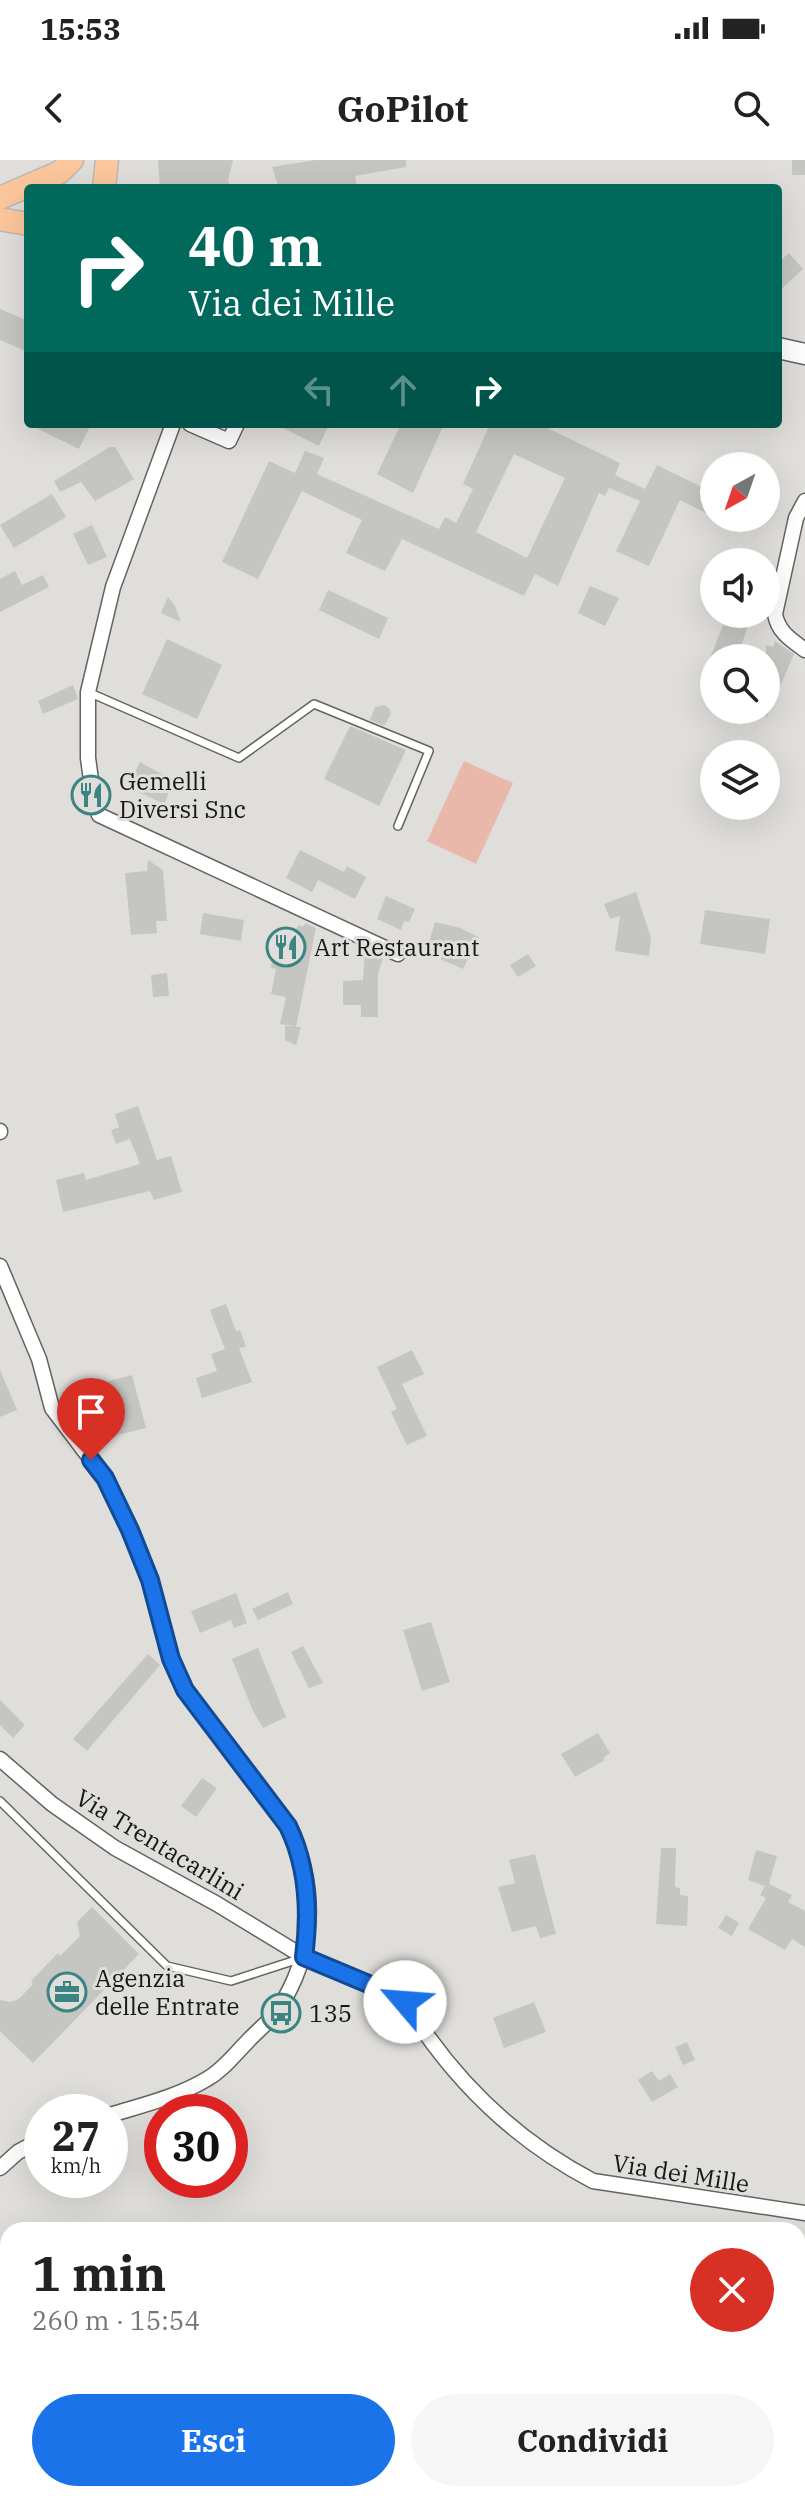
<!DOCTYPE html>
<html lang="it">
<meta charset="utf-8">
<style>
body{margin:0;font-family:"IBM Plex Serif",serif;background:#f6f6f6;color:#222;height:100vh;display:flex;flex-direction:column;font-size:30px;white-space:nowrap}
*{box-sizing:border-box;margin:0}
p{font-size:26px;color:#767676}
.icon{flex:none;width:44px;height:44px;fill:none;stroke:currentColor;stroke-width:2;stroke-linecap:round;stroke-linejoin:round}
.map{position:relative;flex:1;overflow:hidden}
.drawer{position:absolute;left:0px;top:2062px;width:806px;height:280px;display:flex;flex-direction:column;background:#fff;border-radius:24px 24px 0 0;box-shadow:0 8px 32px #0002}
.drawer>*{flex:none}
.hud{position:absolute;left:24px;top:24px;width:758px;height:244px;border-radius:8px;box-shadow:0 8px 32px #0002;background:#00695c;color:#fff;overflow:hidden}
.needle{width:52px;rotate:220deg}
.fabs{position:absolute;left:700px;top:292px;display:grid;gap:16px}
.fabs a{display:grid;place-items:center;width:80px;height:80px;border-radius:50%;background:#fff;box-shadow:0 8px 32px #0002;font-size:40px}
.speed{position:absolute;left:24px;top:1934px;display:flex;gap:16px;font-size:40px;font-weight:700;text-align:center}
.speed>*{display:grid;place-content:center;width:104px;height:104px;border-radius:50%;background:#fff;box-shadow:0 8px 32px #0002;line-height:1}
.speed small{font-size:20px;font-weight:400}
.speed .limit{border:12px solid #d22;background:#fff;color:#111}
.pin{position:absolute;display:grid;place-items:center;width:68px;height:68px;color:#fff;margin:-82px -34px;border-radius:50% 50% 50% 0;rotate:-45deg;box-shadow:0 0 8px #0007}
.pin .icon{rotate:45deg}
.me{position:absolute;width:88px;margin:-44px;rotate:297deg;stroke-linejoin:round;filter:drop-shadow(0 0 6px #0008)}
.turn{display:flex;align-items:center;gap:28px;height:168px;padding:0 32px;font-size:36px}
.turn .icon{width:104px;height:104px;stroke-width:2.5}
.turn b{display:block;font-size:56px;line-height:68px}
.lanes{display:flex;align-items:center;height:76px;padding:0 32px;background:#0003;justify-content:center;gap:40px;direction:ltr}
.lanes .off{opacity:.35}
.round{display:grid;place-items:center;flex:none;width:84px;height:84px;border-radius:42px;background:#f6f6f6}
.headline{display:flex;align-items:center;justify-content:space-between;height:136px;padding:0 32px}
h1{font-size:48px;font-weight:700;line-height:60px}
.cta{display:flex;gap:16px;margin-top:auto;padding:16px 32px}
.cta a{flex:1;height:92px;border-radius:48px;background:#1a73e8;color:#fff;font-size:32px;font-weight:700;line-height:92px;text-align:center}
.cta a+a{background:#f6f6f6;color:#222}
.status{display:flex;justify-content:space-between;align-items:center;height:56px;padding:0 40px;background:#fff;direction:ltr}
.status svg{height:22px;fill:currentColor}
header{display:flex;justify-content:space-between;align-items:center;height:104px;padding:0 32px;background:#fff;font-size:36px;font-weight:700}
.map>svg:first-child{display:block}
.green{fill:#eab8ab}
.building{fill:#c5c5c2;fill-rule:evenodd}
.lines{fill:none;stroke-linecap:round;stroke-linejoin:round}
.service-casing{stroke:#646360;stroke-width:10}
.minor-casing{stroke:#646360;stroke-width:17}
.secondary-casing{stroke:#646360;stroke-width:23}
.primary-casing{stroke:#b9b9b9;stroke-width:25}
.service{stroke:#fff;stroke-width:7}
.minor{stroke:#fff;stroke-width:14}
.secondary{stroke:#fff;stroke-width:20}
.primary{stroke:#fdc79d;stroke-width:22}
.route-casing{stroke:#114b97;stroke-width:20}
.route{stroke:#1a73e8;stroke-width:14}
.labels{text-anchor:middle;dominant-baseline:central;stroke-width:6;stroke-linejoin:round;paint-order:stroke}
.poi-label{font-size:24px;fill:#171716;stroke:#dfdedb;text-anchor:start}
.street-label{font-size:24px;fill:#171716;stroke:#dfdedb}
</style>
<div class="status"><b>15:53</b><svg viewBox="0 0 49 12"><path d="M0 12V9h3v3zM5 12V6h3v6zM10 12V3h3v9zM15 12V0h3v12zM26 1h20v11H26zM47 4h2v5h-2z"/></svg></div>
<header><svg class="icon" aria-label="back" viewBox="0 0 24 24"><path d="M15 5l-7 7 7 7"/></svg>GoPilot<svg class="icon" aria-label="search" viewBox="0 0 24 24"><circle cx="10" cy="10" r="6"/><path d="M15 15l6 6"/></svg></header>
<div class="map">
<svg width="805" height="2342" viewBox="0 0 805 2342">
<rect width="100%" height="100%" fill="#dfdedb"/>
<!-- green -->
<path class="green" d="M464 601 513 623 476 704 427 681Z"/>
<!-- building -->
<g class="building">
<path d="M158 0H233L228 21 231 28H160Z"/>
<path d="M315 0H406V7L355 16 357 28H279L272 7Z"/>
<rect x="792" y="0" width="13" height="15"/>
<path d="M789 93 803 109 778 132V103Z"/>
<path d="M0 149 28 161V192L0 180Z"/>
<path d="M28 264H91L79 289Z"/>
<path d="M275 264H329L319 286Z"/>
<path d="M401 264H444L413 333 377 314Z"/>
<path d="M490 264H539L620 303 615 315 645 329 657 305 714 333V357L680 340 649 406 616 391 640 341 609 328 605 336 599 333 558 426 535 414 524 436 402 379 385 411 346 393 362 360 302 331 258 419 222 402 269 301 295 313 305 291 324 298 317 314 439 369 445 357 456 363 473 329 463 324ZM514 294 565 318 527 398 476 372Z"/>
<path d="M110 287H115L134 319 95 341 81 322 60 332 54 321Z"/>
<path d="M52 334 66 357 14 388 0 365Z"/>
<path d="M92 365 107 397 88 405 73 374Z"/>
<path d="M15 411 22 425 43 415 49 427 0 452V419Z"/>
<path d="M590 426 619 438 605 466 578 453Z"/>
<path d="M328 430 388 458 379 479 319 450Z"/>
<path d="M168 437 175 446 181 462 161 453Z"/>
<path d="M726 458 748 466 741 486 733 484 727 498H710Z"/>
<path d="M167 479 222 505 197 559 142 534Z"/>
<path d="M775 481 794 494 766 559V485L773 487Z"/>
<path d="M73 525 78 539 43 554 38 541Z"/>
<path d="M384 545 389 548 391 554 384 566 370 560 375 547Z"/>
<path d="M350 566 406 590 379 646 324 619Z"/>
<path d="M140 602 174 621 164 644 128 627Z"/>
<path d="M300 690 344 712 347 706 366 717 355 739 318 720 312 732 286 718Z"/>
<path d="M148 700 163 710 167 761H156L157 773 131 775 125 713 147 711Z"/>
<path d="M636 732 651 778 649 796 615 791 620 756 610 759 604 744Z"/>
<path d="M386 736 415 749 409 762 404 761 401 770 377 759Z"/>
<path d="M705 750 770 759 765 794 700 784Z"/>
<path d="M203 753 244 760 241 781 200 774Z"/>
<path d="M435 762 460 768 479 777 463 809 440 799 444 790 428 786Z"/>
<path d="M305 763 316 768 296 867H301L296 885 285 880V866H295L280 864 286 837 271 834 276 809 271 808 276 779 286 780 299 765 303 767Z"/>
<path d="M365 790 383 798 378 814V857H361V845H343V821L363 820Z"/>
<path d="M528 794 536 806 518 817 510 805Z"/>
<path d="M167 813 169 836 153 837 151 815Z"/>
<path d="M138 946 157 1000 171 996 182 1032 154 1040 150 1031 63 1052 56 1020 84 1013 86 1020 140 1004 130 979 116 984 111 970 119 967 115 954Z"/>
<path d="M226 1144 236 1171 240 1170 246 1187 239 1188 252 1222 202 1238 196 1218 217 1211 211 1194 225 1189 210 1150Z"/>
<path d="M412 1190 424 1214 402 1224 427 1276 407 1285 391 1252 397 1249 377 1207Z"/>
<path d="M0 1210 17 1250 0 1257Z"/>
<path d="M132 1215 146 1268 114 1276 104 1236 108 1235 105 1222Z"/>
<path d="M288 1432 293 1444 258 1460 252 1449Z"/>
<path d="M236 1433 247 1463 234 1468 231 1460 200 1473 191 1451Z"/>
<path d="M431 1462 450 1522 422 1531 403 1470Z"/>
<path d="M303 1486 323 1523 309 1528 291 1492Z"/>
<path d="M258 1488 286 1557 263 1568 253 1551 232 1499Z"/>
<path d="M148 1494 160 1505 87 1591 73 1579Z"/>
<path d="M0 1540 25 1565 13 1578 0 1565Z"/>
<path d="M598 1573 610 1593 603 1598 605 1600 575 1617 561 1594Z"/>
<path d="M202 1618 217 1628 196 1657 181 1646Z"/>
<path d="M661 1688H676L675 1727 680 1728V1735L688 1736 687 1766 656 1764Z"/>
<path d="M756 1690 777 1696 769 1724 792 1735 788 1742 805 1751V1787L792 1779 785 1790 748 1769 766 1738 760 1735 765 1726 748 1720Z"/>
<path d="M535 1694 556 1774 540 1778 536 1766 512 1772 498 1727 515 1723 509 1700Z"/>
<path d="M92 1747 139 1794 33 1903 0 1871V1840L10 1842 19 1839 33 1824 31 1821 58 1793 60 1796 80 1776 77 1762Z"/>
<path d="M726 1755 739 1763 732 1776 718 1768Z"/>
<path d="M534 1842 546 1872 504 1888 493 1858Z"/>
<path d="M687 1882 695 1900 683 1905 675 1887Z"/>
<path d="M652 1911 659 1921 670 1914 678 1927 652 1942 638 1920Z"/>
</g>
<g class="lines">
<defs>
<g id="service">
<path d="M88 532 239 598 314 544 429 591 398 666"/>
<path d="M0 1641 167 1806 231 1821 302 1798"/>
</g>
<g id="minor">
<path d="M173 264 113 427 88 532V598L94 642 99 655 398 794"/>
<path d="M190 264 229 281 237 264"/>
<path d="M805 341 796 358 775 454C778 472 791 480 805 490"/>
<path d="M0 971V972"/>
<path d="M0 1106 39 1199 52 1248 105 1318 130 1370 150 1420 171 1499 185 1530 288 1666C319 1727 315 1795 277 1851 269 1862 256 1872 247 1882 234 1895 223 1910 207 1919 177 1937 143 1945 110 1955"/>
<path d="M0 1599 52 1644 115 1688 217 1744 304 1797 397 1836 405 1842C452 1919 513 1979 593 2021L805 2053"/>
<path d="M0 2008 18 1992 42 1979"/>
</g>
<path id="secondary" d="M778 188 805 194"/>
<g id="primary">
<path d="M104 28 107 0"/>
<path d="M0 38 60 12 72 0"/>
<path d="M0 59 28 64"/>
</g>
</defs>
<!-- service casing -->
<use href="#service" class="service-casing"/>
<!-- minor casing -->
<use href="#minor" class="minor-casing"/>
<!-- secondary casing -->
<use href="#secondary" class="secondary-casing"/>
<!-- primary casing -->
<use href="#primary" class="primary-casing"/>
<!-- service -->
<use href="#service" class="service"/>
<!-- minor -->
<use href="#minor" class="minor"/>
<!-- secondary -->
<use href="#secondary" class="secondary"/>
<!-- primary -->
<use href="#primary" class="primary"/>
</g>
<g class="lines">
<defs>
<path id="route" d="M91 1300 105 1318 130 1370 150 1420 171 1499 185 1530 288 1666C308 1707 310 1752 304 1797L397 1836 405 1842"/>
</defs>
<!-- route casing -->
<use href="#route" class="route-casing"/>
<!-- route -->
<use href="#route" class="route"/>
</g>
<!-- icons -->
<defs>
<symbol id="restaurant-ring" viewBox="-11 -11 22 22"><circle r="9.5" fill="#dfdedb" stroke="#3b8482" stroke-width="1.5"/><path d="M-5-6h1v4h1v-4h1v4h1v-4h1v5L-1.5 .5V6h-2V.5L-5-1ZM5-6V6H3V1.5H1.5Q1.5-4 5-6Z" fill="#3b8482"/></symbol>
<symbol id="office-ring" viewBox="-11 -11 22 22"><circle r="9.5" fill="#dfdedb" stroke="#3b8482" stroke-width="1.5"/><path d="M-6-3h4V-5.5h4V-3h4V5H-6ZM-1-4.5V-3h2v-1.5ZM-6 0V1H6V0Z" fill="#3b8482"/></symbol>
<symbol id="bus-ring" viewBox="-11 -11 22 22"><circle r="9.5" fill="#dfdedb" stroke="#3b8482" stroke-width="1.5"/><path d="M-5-6H5V4H4V6H2V4H-2V6H-4V4H-5ZM-3.5-4V0h7V-4ZM-3.5 1.2v1.5H-2V1.2ZM2 1.2v1.5H3.5V1.2Z" fill="#3b8482"/></symbol>
</defs>
<g fill-rule="evenodd">
<use href="#restaurant-ring" x="69" y="613" width="44" height="44"/>
<use href="#restaurant-ring" x="264" y="765" width="44" height="44"/>
<use href="#office-ring" x="45" y="1810" width="44" height="44"/>
<use href="#bus-ring" x="259" y="1831" width="44" height="44"/>
</g>
<g class="labels">
<!-- poi labels -->
<g class="poi-label">
<text x="119" y="621">Gemelli<tspan x="119" dy="28">Diversi Snc</tspan></text>
<text x="314" y="787">Art Restaurant</text>
<text x="95" y="1818">Agenzia<tspan x="95" dy="28">delle Entrate</tspan></text>
<text x="309" y="1853">135</text>
</g>
<!-- street labels -->
<g class="street-label">
<text transform="translate(160 1684) rotate(31)">Via Trentacarlini</text>
<text transform="translate(681 2013) rotate(9)">Via dei Mille</text>
</g>
</g>
</svg>
<div class="fabs">
<a><svg class="needle" viewBox="-14 -14 28 28"><path d="M0-13l5 13h-10z" fill="#e53935"/><path d="M0 13l5-13h-10z" fill="#767676"/></svg></a>
<a><svg class="icon" aria-label="sound" viewBox="0 0 24 24"><path d="M4 9h4l5-4v14l-5-4H4zM17 9q2 3 0 6"/></svg></a>
<a><svg class="icon" aria-label="search" viewBox="0 0 24 24"><circle cx="10" cy="10" r="6"/><path d="M15 15l6 6"/></svg></a>
<a><svg class="icon" aria-label="layers" viewBox="0 0 24 24"><path d="M12 4l9 5-9 5-9-5zM3 14l9 5 9-5"/></svg></a>
</div>
<div class="speed"><div>27<small>km/h</small></div><div class="limit">30</div></div>
<div class="pin" style="left:91px;top:1300px;background:#d93025"><svg class="icon" aria-label="arrive" viewBox="0 0 24 24"><path d="M6 21V4h12l-3 4 3 4H6"/></svg></div>
<svg class="me" style="left:405px;top:1842px" viewBox="-20 -20 40 40"><circle r="19" fill="#fff"/><path d="M0-13L10 11 0 6-10 11z" fill="#1a73e8"/></svg>
<div class="hud">
<div class="turn"><svg class="icon" aria-label="right" viewBox="0 0 24 24"><path d="M7 20v-9h11M14 6l5 5-5 5"/></svg><div><b>40 m</b>Via dei Mille</div></div>
<div class="lanes"><svg class="icon off" aria-label="left" viewBox="0 0 24 24"><path d="M17 20v-9H6M10 6l-5 5 5 5"/></svg><svg class="icon off" aria-label="ahead" viewBox="0 0 24 24"><path d="M12 20V5M6 11l6-6 6 6"/></svg><svg class="icon" aria-label="right" viewBox="0 0 24 24"><path d="M7 20v-9h11M14 6l5 5-5 5"/></svg></div>
</div>
<section class="drawer">
<div class="headline"><div><h1>1 min</h1><p>260 m · 15:54</p></div><a class="round" style="background:#d93025;color:#fff"><svg class="icon" aria-label="close" viewBox="0 0 24 24"><path d="M6 6l12 12M18 6L6 18"/></svg></a></div>
<div class="cta"><a>Esci</a><a>Condividi</a></div>
</section>
</div>
